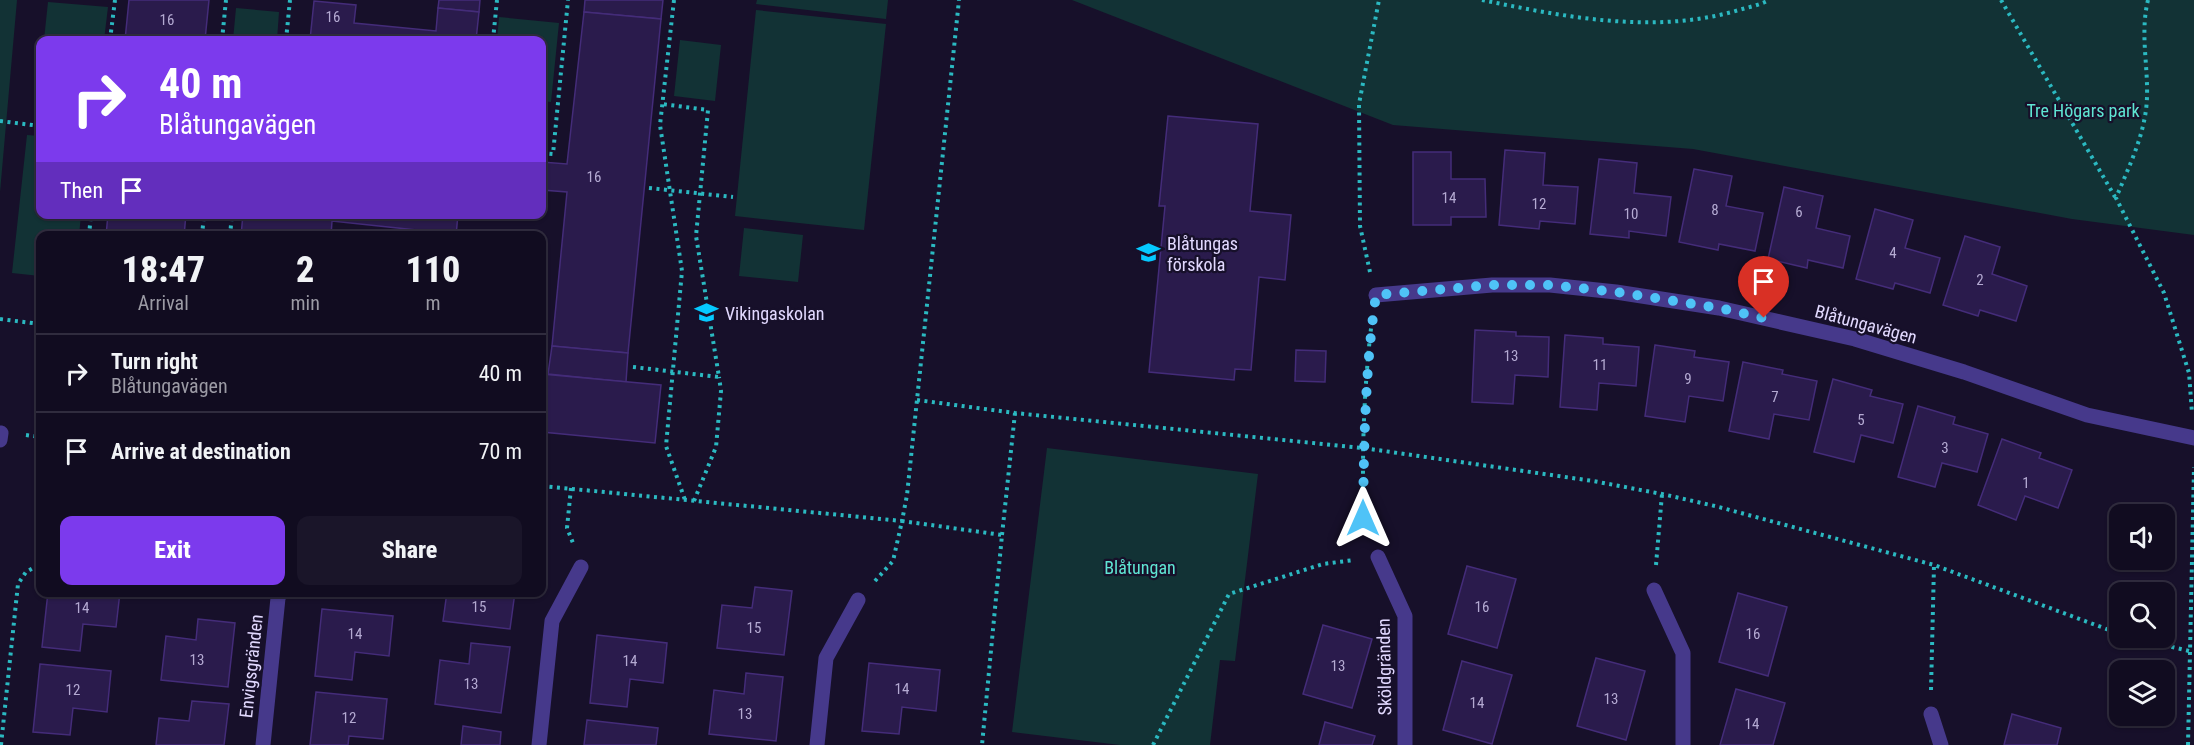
<!DOCTYPE html>
<meta charset="utf-8">
<style>
body{margin:0;font-family:"Roboto Condensed",sans-serif;background:#1a1529;color:#f1f3f6;height:100vh;display:flex;flex-direction:column;font-size:22px;white-space:nowrap}
*{box-sizing:border-box;margin:0}
p{font-size:20px;color:#9c9ba5}
.icon{flex:none;width:33px;height:33px;fill:none;stroke:currentColor;stroke-width:2;stroke-linecap:round;stroke-linejoin:round}
.map{position:relative;flex:1;overflow:hidden}
.sheet{position:absolute;left:36px;top:231px;width:510px;height:366px;display:flex;flex-direction:column;background:#110c20;border-radius:12px;box-shadow:0 2px 4px #0004,0 0 0 2px #302c3e}
.sheet>*{flex:none}
.top-card{position:absolute;left:36px;top:36px;width:510px;height:183px;border-radius:12px;box-shadow:0 2px 4px #0004,0 0 0 2px #302c3e;background:#7c3aed;color:#fff;overflow:hidden}
.tools{position:absolute;left:2109px;top:504px;display:grid;gap:12px}
.tools a{display:grid;place-items:center;width:66px;height:66px;border-radius:12px;background:#110c20;box-shadow:0 2px 4px #0004,0 0 0 2px #302c3e;font-size:30px}
.pin{position:absolute;display:grid;place-items:center;width:51px;height:51px;color:#fff;margin:-62px -26px;border-radius:50% 50% 50% 0;rotate:-45deg;box-shadow:0 0 6px #0007}
.pin .icon{rotate:45deg}
.me{position:absolute;width:66px;margin:-33px;rotate:0deg;stroke-linejoin:round;filter:drop-shadow(0 0 4px #0008)}
.turn{display:flex;align-items:center;gap:21px;height:126px;padding:0 24px;font-size:27px}
.turn .icon{width:78px;height:78px;stroke-width:2.5}
.turn b{display:block;font-size:42px;line-height:51px}
.then{display:flex;align-items:center;height:57px;padding:0 24px;background:#0003;gap:12px;font-size:22px}
.eta{display:flex;justify-content:space-evenly;align-items:center;height:102px;text-align:center}
.eta b{font-size:36px;font-weight:800;line-height:42px}
.cta{display:flex;gap:12px;margin-top:auto;padding:12px 24px}
.cta a{flex:1;height:69px;border-radius:12px;background:#7c3aed;color:#fff;font-size:24px;font-weight:800;line-height:69px;text-align:center}
.cta a+a{background:#1a1529;color:#f1f3f6}
ul{padding:0;list-style:none}
li{display:flex;align-items:center;gap:18px;height:78px;padding:0 24px;border-top:2px solid #302c3e}
li div{flex:1}
li b{display:block;font-size:22px}
li em{font-style:normal}
.map>svg:first-child{display:block}
.green{fill:#123235}
.building{fill:#2a1b4c;stroke:#442c79;stroke-width:1.5}
.lines{fill:none;stroke-linecap:round;stroke-linejoin:round}
.path{stroke:#2bb9c1;stroke-width:4;stroke-dasharray:3 4.5;stroke-linecap:butt}
.service{stroke:#46398b;stroke-width:15}
.minor{stroke:#46398b;stroke-width:15}
.route{stroke:#4fc3f7;stroke-width:10;stroke-dasharray:0 18}
.labels{text-anchor:middle;dominant-baseline:central;stroke-width:4.5;stroke-linejoin:round;paint-order:stroke}
.number-label{font-size:15px;fill:#b4aad2}
.park-label{font-size:18px;fill:#5fe5d3;stroke:#17102a}
.poi-label{font-size:18px;fill:#e2d9ff;stroke:#17102a;text-anchor:start}
.street-label{font-size:18px;fill:#e2d9ff;stroke:#17102a}
</style>
<div class="map">
<svg width="2194" height="745" viewBox="0 0 2194 745">
<rect width="100%" height="100%" fill="#17102a"/>
<!-- green -->
<g class="green">
<path d="M0 0H17L0 192Z"/>
<path d="M757 0H888L886 19 756 4Z"/>
<path d="M1072 0H2194V235L2072 219 1693 149 1393 125Z"/>
<path d="M48 2 108 7 104 40H44Z"/>
<path d="M236 8 279 12 277 40H233Z"/>
<path d="M756 10 886 24 864 230 735 216Z"/>
<path d="M499 17 559 23 551 102 542 101V40H497Z"/>
<path d="M680 40 721 45 715 101 674 96Z"/>
<path d="M27 135 40 136V214L81 215 79 235 40 236V276L12 273Z"/>
<path d="M744 228 803 235 798 282 739 276Z"/>
<path d="M1047 448 1258 474 1235 661 1220 660 1210 745H1120L1012 732Z"/>
</g>
<!-- building -->
<g class="building">
<path d="M129 0H209L205 40H125Z"/>
<path d="M439 0H480L479 12 438 8Z"/>
<path d="M585 0H663L661 19 584 12Z"/>
<path d="M314 1 356 5 354 23 436 31 438 8 479 12 476 40H310Z"/>
<path d="M584 12 661 19 628 353 552 346 567 192 542 190V162L567 164Z"/>
<path d="M1168 116 1258 124 1250 211 1291 215 1285 280 1259 277 1251 370 1235 369 1234 380 1149 372 1165 206H1159Z"/>
<path d="M1505 150 1545 153 1543 185 1578 187 1575 224 1540 221 1539 229 1499 225Z"/>
<path d="M1413 152H1451V179H1485L1486 217H1451V225H1413Z"/>
<path d="M1599 159 1637 163 1634 193 1671 197 1666 236 1629 231V238L1590 234Z"/>
<path d="M1694 169 1732 176 1726 206 1763 213 1755 251 1719 244 1718 250 1679 242Z"/>
<path d="M1784 187 1823 196 1816 228 1850 236 1843 268 1808 260 1807 268 1768 259Z"/>
<path d="M1875 209 1913 220 1905 248 1940 258 1930 293 1895 283 1893 289 1856 279Z"/>
<path d="M108 214H186L184 236H106Z"/>
<path d="M243 214H458L456 236H415L416 230 332 221 331 236H241Z"/>
<path d="M1965 236 2000 247 1992 274 2027 286 2016 321 1980 310 1978 316 1943 305Z"/>
<path d="M1475 330 1516 332V336L1549 337 1548 377 1515 375 1513 404 1472 402Z"/>
<path d="M1565 335 1603 338V344L1639 347 1636 386 1599 383 1597 410 1560 407Z"/>
<path d="M1655 345 1695 351 1694 357 1729 362 1723 401 1689 396 1685 422 1645 416Z"/>
<path d="M552 346 628 353 626 382 548 374Z"/>
<path d="M1296 350 1326 351 1325 382 1295 381Z"/>
<path d="M1743 362 1783 370 1782 374 1817 381 1809 420 1774 414 1769 439 1729 431Z"/>
<path d="M542 374 661 385 655 443 542 432Z"/>
<path d="M1833 379 1872 390 1870 396 1903 404 1893 443 1861 435 1854 462 1814 452Z"/>
<path d="M1918 406 1955 417 1953 424 1988 434 1977 472 1942 463 1935 487 1898 477Z"/>
<path d="M2002 439 2041 453 2039 458 2072 470 2058 508 2025 496 2016 520 1978 505Z"/>
<path d="M1467 566 1516 579 1497 648 1448 634Z"/>
<path d="M755 587 792 591 784 655 717 648 722 605 752 608Z"/>
<path d="M48 592H120L116 627 83 624 80 651 42 647Z"/>
<path d="M447 592H515L510 629 443 621Z"/>
<path d="M1738 593 1787 607 1768 676 1719 662Z"/>
<path d="M322 609 393 616 389 656 355 652 352 680 315 676Z"/>
<path d="M198 619 235 623 228 687 161 680 166 636 196 640Z"/>
<path d="M1323 625 1372 639 1352 708 1303 694Z"/>
<path d="M597 635 667 643 663 683 630 679 627 707 590 703Z"/>
<path d="M471 643 510 647 501 713 435 704 440 660 469 664Z"/>
<path d="M1596 658 1645 671 1626 740 1577 726Z"/>
<path d="M1462 661 1512 675 1492 744 1443 730Z"/>
<path d="M869 663 940 670 936 711 902 707 899 734 862 731Z"/>
<path d="M40 664 111 671 107 712 73 708 70 735 33 732Z"/>
<path d="M746 673 783 677 776 741 709 734 714 690 744 694Z"/>
<path d="M1736 689 1785 703 1773 745H1720Z"/>
<path d="M316 692 387 699 383 739 349 736 348 745H310Z"/>
<path d="M192 701 229 704 224 745H156L159 718 189 721Z"/>
<path d="M2012 714 2061 728 2057 745H2004Z"/>
<path d="M587 720 658 728 656 745H584Z"/>
<path d="M1325 722 1375 736 1372 745H1319Z"/>
<path d="M463 726 501 732 500 745H461Z"/>
</g>
<g class="lines">
<!-- path -->
<g class="path">
<path d="M674 0 660 125 682 271 666 446 685 500"/>
<path d="M1482 0C1565 17 1655 35 1739 10 1749 7 1760 5 1769 0"/>
<path d="M2001 0 2115 197"/>
<path d="M2148 0C2140 33 2148 64 2147 97 2146 133 2129 166 2116 198L2164 293 2189 373 2192 413"/>
<path d="M110 40 115 0"/>
<path d="M222 40 226 0"/>
<path d="M286 40 290 0"/>
<path d="M493 40 497 0"/>
<path d="M0 121 40 126"/>
<path d="M542 153 553 154 568 0"/>
<path d="M649 188 733 197"/>
<path d="M89 236 91 214"/>
<path d="M202 236 204 214"/>
<path d="M230 236 232 214"/>
<path d="M1370 272 1360 226 1359 104 1379 0"/>
<path d="M0 319 40 324"/>
<path d="M633 367 719 377 696 236 708 110 662 104"/>
<path d="M917 400 1015 413 1363 448 1593 481 1662 494 1715 506 1934 565 2120 634"/>
<path d="M26 435 40 437"/>
<path d="M542 486 902 521 907 495 959 0"/>
<path d="M571 488 567 528 573 543"/>
<path d="M694 501 716 447 721 391 719 377"/>
<path d="M1369 533C1361 513 1363 491 1363 469 1363 420 1366 369 1372 320"/>
<path d="M1002 535 1015 413"/>
<path d="M1656 565 1662 494"/>
<path d="M875 581 893 561 902 521 1002 535 982 745"/>
<path d="M2135 638 2189 651"/>
<path d="M1931 690 1934 565"/>
<path d="M1 745 18 584 26 572 40 564"/>
<path d="M1153 745 1229 594 1323 564 1354 560"/>
<path d="M2188 745 2194 467"/>
</g>
<!-- service -->
<path class="service" d="M0 440 1 433"/>
<!-- minor -->
<g class="minor">
<path d="M1376 295 1492 285H1550L1616 292 1719 308 1855 339 1964 372 2087 415 2194 438"/>
<path d="M1378 557 1405 616V745"/>
<path d="M1654 590 1683 653V745"/>
<path d="M1931 714 1941 745"/>
<path d="M263 745 278 598 281 592"/>
<path d="M539 745 552 621 581 567"/>
<path d="M817 745 826 658 858 600"/>
</g>
</g>
<g class="lines">
<!-- route -->
<path class="route" d="M1363 518C1364 443 1365 369 1376 295L1492 285H1550L1616 292 1719 308 1764 318"/>
</g>
<!-- icons -->
<defs>
<symbol id="school-bare" viewBox="-9 -9 18 18"><path d="M0-5L7-2L0 1L-7-2ZM-4 1L0 2.5L4 1V4Q0 6-4 4Z" fill="#05c9ff" stroke="#17102a" stroke-width="2.5" paint-order="stroke"/></symbol>
</defs>
<g fill-rule="evenodd">
<use href="#school-bare" x="1132" y="236" width="33" height="33"/>
<use href="#school-bare" x="690" y="296" width="33" height="33"/>
</g>
<g class="labels">
<!-- number labels -->
<g class="number-label">
<text x="333" y="17">16</text>
<text x="167" y="20">16</text>
<text x="594" y="177">16</text>
<text x="1449" y="198">14</text>
<text x="1539" y="204">12</text>
<text x="1715" y="210">8</text>
<text x="1799" y="212">6</text>
<text x="1631" y="214">10</text>
<text x="1893" y="253">4</text>
<text x="1980" y="280">2</text>
<text x="1511" y="356">13</text>
<text x="1600" y="365">11</text>
<text x="1688" y="379">9</text>
<text x="1775" y="397">7</text>
<text x="1861" y="420">5</text>
<text x="1945" y="448">3</text>
<text x="2026" y="483">1</text>
<text x="479" y="607">15</text>
<text x="1482" y="607">16</text>
<text x="82" y="608">14</text>
<text x="754" y="628">15</text>
<text x="355" y="634">14</text>
<text x="1753" y="634">16</text>
<text x="197" y="660">13</text>
<text x="630" y="661">14</text>
<text x="1338" y="666">13</text>
<text x="471" y="684">13</text>
<text x="902" y="689">14</text>
<text x="73" y="690">12</text>
<text x="1611" y="699">13</text>
<text x="1477" y="703">14</text>
<text x="745" y="714">13</text>
<text x="349" y="718">12</text>
<text x="1752" y="724">14</text>
</g>
<!-- park labels -->
<g class="park-label">
<text x="2083" y="110">Tre Högars park</text>
<text x="1140" y="567">Blåtungan</text>
</g>
<!-- poi labels -->
<g class="poi-label">
<text x="1167" y="243">Blåtungas<tspan x="1167" dy="21">förskola</tspan></text>
<text x="725" y="313">Vikingaskolan</text>
</g>
<!-- street labels -->
<g class="street-label">
<text transform="translate(1866 324) rotate(15)">Blåtungavägen</text>
<text transform="translate(251 666) rotate(-84)">Envigsgränden</text>
<text transform="translate(1384 667) rotate(-91)">Sköldgränden</text>
</g>
</g>
</svg>
<div class="tools">
<a><svg class="icon" aria-label="sound" viewBox="0 0 24 24"><path d="M4 9h4l5-4v14l-5-4H4zM17 9q2 3 0 6"/></svg></a>
<a><svg class="icon" aria-label="search" viewBox="0 0 24 24"><circle cx="10" cy="10" r="6"/><path d="M15 15l6 6"/></svg></a>
<a><svg class="icon" aria-label="layers" viewBox="0 0 24 24"><path d="M12 4l9 5-9 5-9-5zM3 14l9 5 9-5"/></svg></a>
</div>
<div class="pin" style="left:1764px;top:318px;background:#d93025"><svg class="icon" aria-label="arrive" viewBox="0 0 24 24"><path d="M6 21V4h12l-3 4 3 4H6"/></svg></div>
<svg class="me" style="left:1363px;top:518px" viewBox="-20 -20 40 40"><path d="M0-17L14 15 0 8-14 15z" fill="#4fc3f7" stroke="#fff" stroke-width="4"/></svg>
<div class="top-card">
<div class="turn"><svg class="icon" aria-label="right" viewBox="0 0 24 24"><path d="M7 20v-9h11M14 6l5 5-5 5"/></svg><div><b>40 m</b>Blåtungavägen</div></div>
<div class="then">Then<svg class="icon" aria-label="arrive" viewBox="0 0 24 24"><path d="M6 21V4h12l-3 4 3 4H6"/></svg></div>
</div>
<section class="sheet">
<div class="eta">
<div><b>18:47</b><p>Arrival</p></div>
<div><b>2</b><p>min</p></div>
<div><b>110</b><p>m</p></div>
</div>
<ul>
<li><svg class="icon" aria-label="right" viewBox="0 0 24 24"><path d="M7 20v-9h11M14 6l5 5-5 5"/></svg><div><b>Turn right</b><p>Blåtungavägen</p></div><em>40 m</em></li>
<li><svg class="icon" aria-label="arrive" viewBox="0 0 24 24"><path d="M6 21V4h12l-3 4 3 4H6"/></svg><div><b>Arrive at destination</b></div><em>70 m</em></li>
</ul>
<div class="cta"><a>Exit</a><a>Share</a></div>
</section>
</div>
